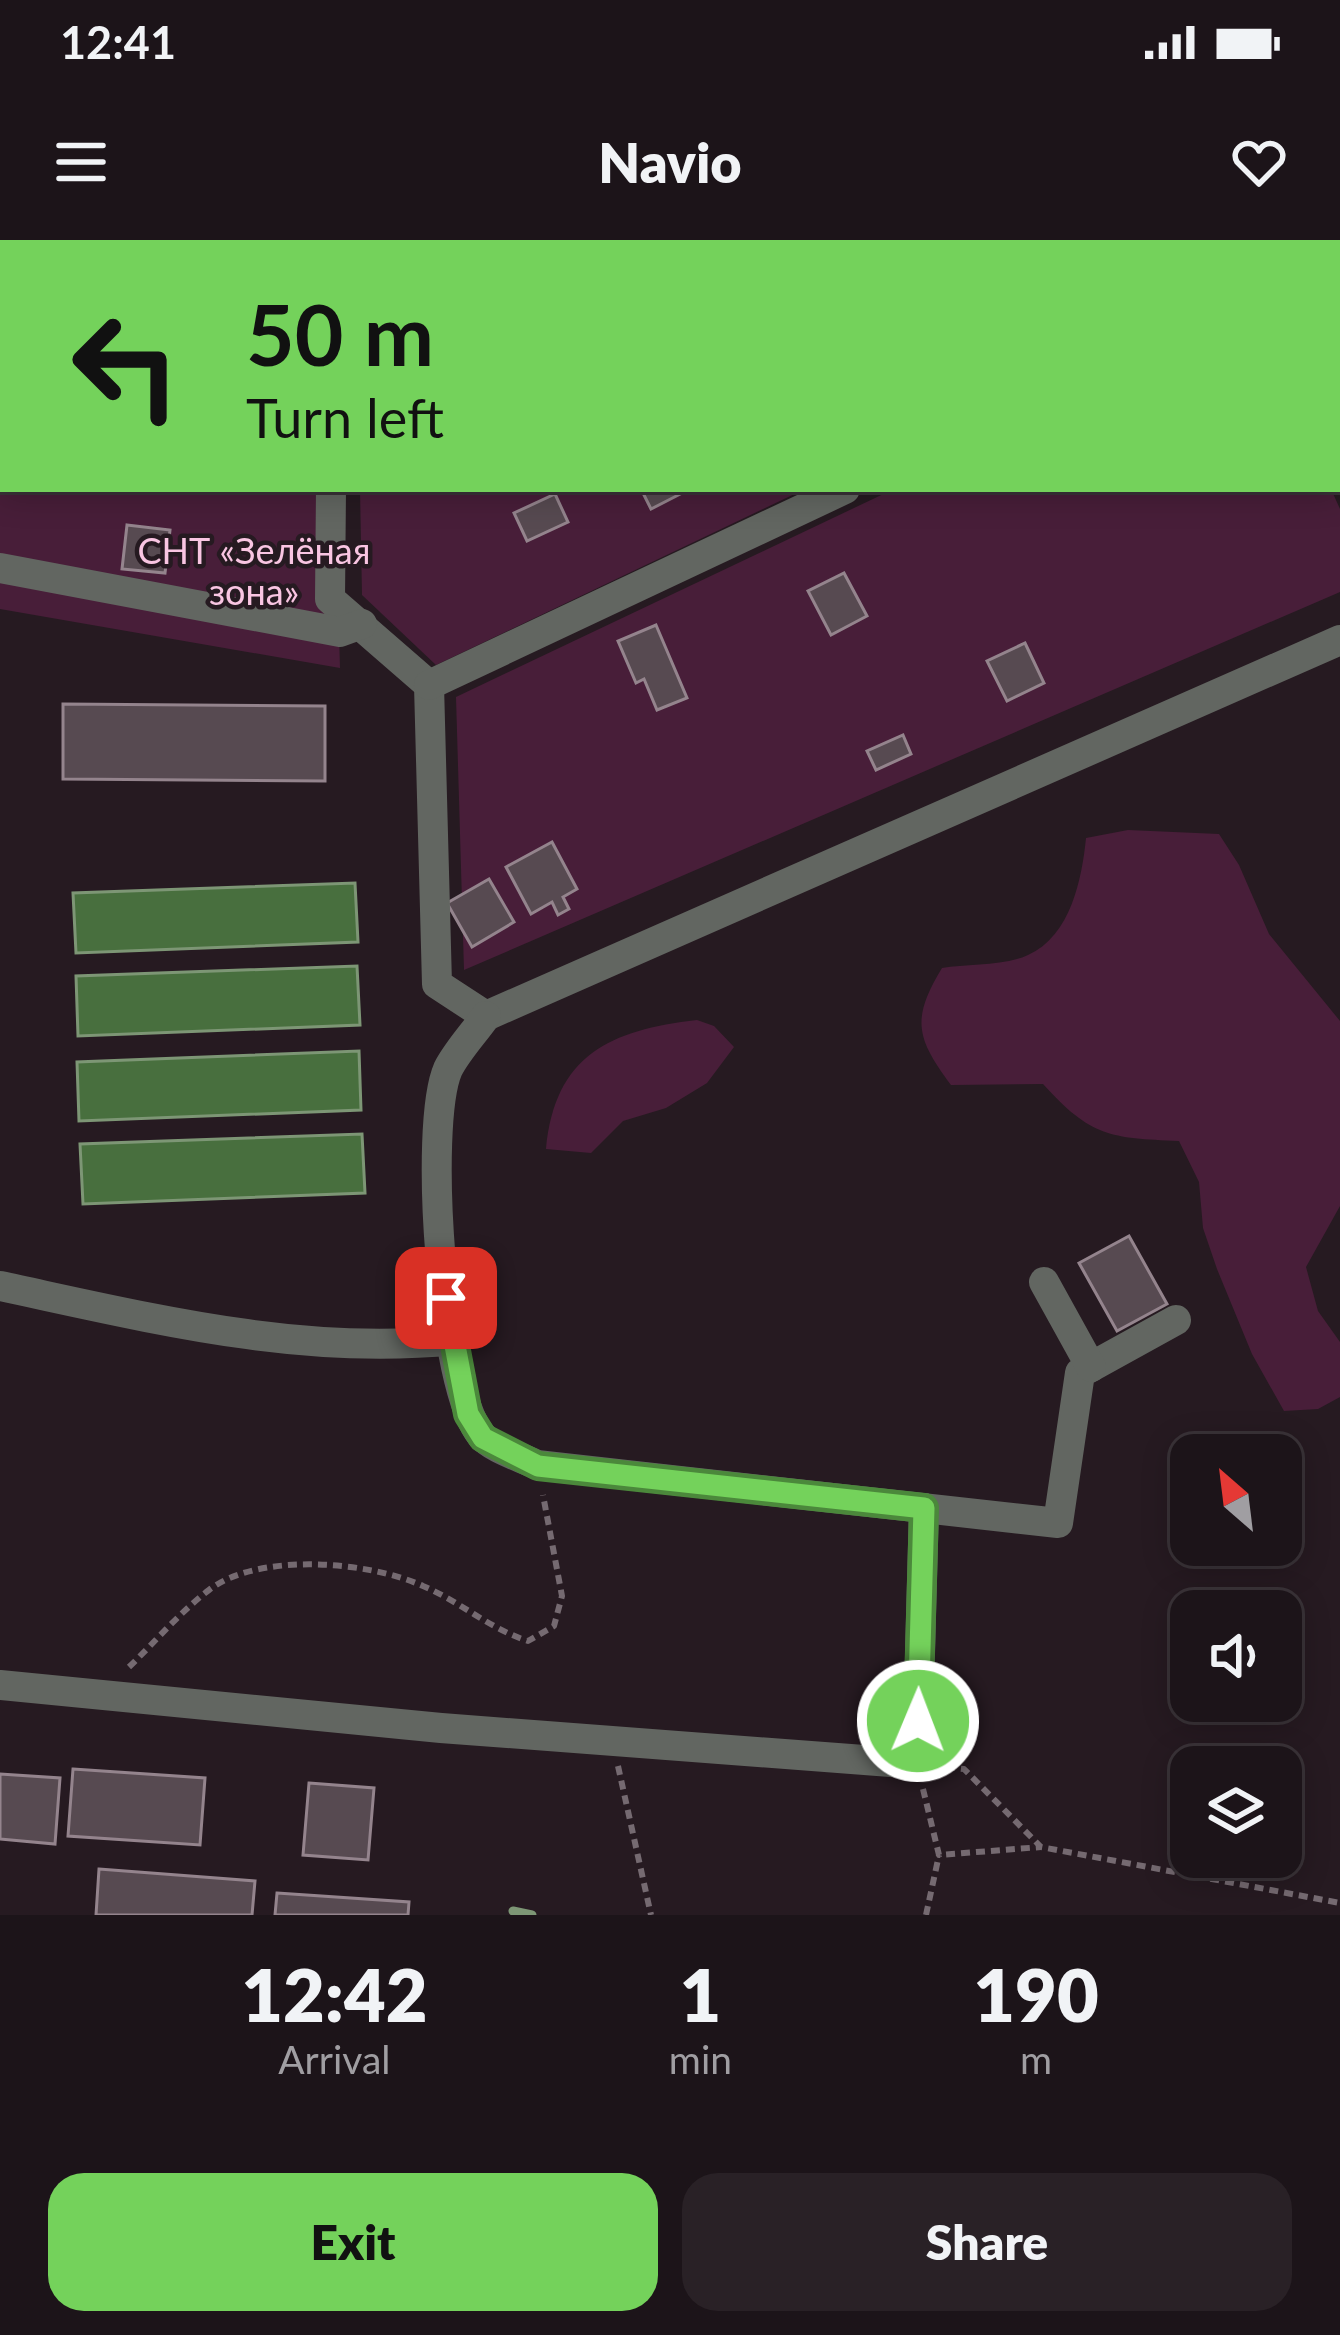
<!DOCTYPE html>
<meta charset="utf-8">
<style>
body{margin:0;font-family:Lato,sans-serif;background:#292126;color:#f1f3f6;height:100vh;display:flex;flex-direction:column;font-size:45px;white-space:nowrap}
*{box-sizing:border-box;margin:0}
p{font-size:39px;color:#a09ea2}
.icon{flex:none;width:66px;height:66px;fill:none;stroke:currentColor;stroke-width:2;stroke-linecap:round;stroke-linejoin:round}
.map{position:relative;height:1675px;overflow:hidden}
.panel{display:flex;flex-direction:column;background:#1c1419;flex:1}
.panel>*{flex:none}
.top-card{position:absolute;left:0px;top:0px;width:1341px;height:252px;box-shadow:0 6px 30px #0003,0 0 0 3px #3a3338;background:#74d25b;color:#111;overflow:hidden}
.needle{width:78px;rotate:332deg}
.controls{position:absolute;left:1170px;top:1194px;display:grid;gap:24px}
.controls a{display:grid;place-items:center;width:132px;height:132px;border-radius:24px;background:#1c1419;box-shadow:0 6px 30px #0003,0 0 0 3px #3a3338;font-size:60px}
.pin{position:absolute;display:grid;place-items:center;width:102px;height:102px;color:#fff;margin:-51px;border-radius:24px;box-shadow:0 6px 18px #0006}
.me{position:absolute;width:132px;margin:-66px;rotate:1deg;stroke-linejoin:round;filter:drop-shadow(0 0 9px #0008)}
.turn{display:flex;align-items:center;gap:42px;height:252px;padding:0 48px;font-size:54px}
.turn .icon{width:156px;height:156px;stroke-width:2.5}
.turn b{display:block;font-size:84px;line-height:102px}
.eta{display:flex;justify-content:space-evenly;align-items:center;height:204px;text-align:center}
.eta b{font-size:72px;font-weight:800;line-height:84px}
.button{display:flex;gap:24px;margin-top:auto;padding:24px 48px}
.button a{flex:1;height:138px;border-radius:36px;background:#74d25b;color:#111;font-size:48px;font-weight:800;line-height:138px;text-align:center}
.button a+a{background:#292126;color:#f1f3f6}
.status{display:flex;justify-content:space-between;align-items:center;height:84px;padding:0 60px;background:#1c1419;direction:ltr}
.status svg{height:33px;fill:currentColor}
header{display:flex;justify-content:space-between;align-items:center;height:156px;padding:0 48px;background:#1c1419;font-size:54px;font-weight:800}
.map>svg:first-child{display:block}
.green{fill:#481e39}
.water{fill:#486f3e;stroke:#7d9675;stroke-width:3}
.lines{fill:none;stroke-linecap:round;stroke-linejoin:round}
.stream{stroke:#7d9675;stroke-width:9}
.building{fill:#574a51;stroke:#94848d;stroke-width:3}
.path{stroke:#756a71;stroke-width:6;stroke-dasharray:9 6;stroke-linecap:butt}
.minor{stroke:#626661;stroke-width:30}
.route-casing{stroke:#4b883b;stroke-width:30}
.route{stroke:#74d25b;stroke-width:21}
.labels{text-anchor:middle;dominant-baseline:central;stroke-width:9;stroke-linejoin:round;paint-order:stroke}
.park-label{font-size:36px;fill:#f9c5e2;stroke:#261a21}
</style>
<div class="status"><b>12:41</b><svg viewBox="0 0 49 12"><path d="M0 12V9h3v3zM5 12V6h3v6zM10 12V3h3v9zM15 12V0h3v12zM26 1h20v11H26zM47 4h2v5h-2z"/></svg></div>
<header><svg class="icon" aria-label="menu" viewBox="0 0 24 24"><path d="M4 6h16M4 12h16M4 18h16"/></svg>Navio<svg class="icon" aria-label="heart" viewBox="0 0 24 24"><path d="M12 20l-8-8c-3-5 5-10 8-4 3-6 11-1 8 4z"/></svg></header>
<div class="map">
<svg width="1340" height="1675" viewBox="0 0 1340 1675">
<rect width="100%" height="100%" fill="#261a21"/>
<!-- green -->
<g class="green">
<path d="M0 0H331L3 3V249H335L340 428 0 369Z"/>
<path d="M360 249H805L436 425 362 355Z"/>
<path d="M894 249H1331L1340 269V352L464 730 456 457Z"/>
<path d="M1128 590 1219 594 1239 625 1269 694 1340 781V966L1306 1027 1318 1071 1340 1102V1157L1318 1169 1284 1171 1252 1114 1217 1029 1203 988 1199 942 1179 901C1110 898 1091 897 1043 844L951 845C916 798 911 779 942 728 967 724 1005 726 1028 715 1071 696 1082 638 1086 598Z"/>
<path d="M697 780 714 786 734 807 707 843 666 868 623 881 591 913 546 909C555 815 610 790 697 780Z"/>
</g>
<!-- water -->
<g class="water">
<path d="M355 643 358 702 76 713 73 653Z"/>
<path d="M357 726 360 785 78 796 76 736Z"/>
<path d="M359 811 361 870 79 881 77 822Z"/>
<path d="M362 894 365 953 83 964 80 904Z"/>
</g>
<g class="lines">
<!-- stream -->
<path class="stream" d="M513 1671 532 1675"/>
</g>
<!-- building -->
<g class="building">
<path d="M641 249H690L651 269Z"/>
<path d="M555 254 568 282 527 301 514 273Z"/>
<path d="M127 285 170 290 165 333 122 329Z"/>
<path d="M844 333 867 376 831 395 808 351Z"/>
<path d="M656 385 687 458 657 470 644 439 636 443 618 401Z"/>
<path d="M1025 403 1044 443 1007 461 987 421Z"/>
<path d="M63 464 325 466V541L63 539Z"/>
<path d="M903 495 911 514 876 530 867 511Z"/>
<path d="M552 602 577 649 563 657 569 669 558 675 552 662 531 674 506 627Z"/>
<path d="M489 639 514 682 472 707 447 663Z"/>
<path d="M1129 996 1167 1064 1117 1091 1079 1023Z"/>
<path d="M73 1529 205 1538 200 1605 68 1596Z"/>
<path d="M0 1534 60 1538 55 1604 0 1599Z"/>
<path d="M309 1543 374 1548 368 1620 303 1615Z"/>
<path d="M99 1629 255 1641 252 1675H96Z"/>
<path d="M277 1653 409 1662 408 1675H275Z"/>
</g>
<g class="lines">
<!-- path -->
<g class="path">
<path d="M129 1427C155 1402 180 1372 209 1350 258 1312 368 1321 423 1346 461 1362 488 1388 528 1401L554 1386 562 1356 543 1255"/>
<path d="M618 1526 651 1675"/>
<path d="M946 1527 964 1529 1041 1607 1340 1663"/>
<path d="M923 1549 939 1615 1041 1607"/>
<path d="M926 1675 939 1615"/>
</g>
<!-- minor -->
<g class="minor">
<path d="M1242 0 1243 3"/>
<path d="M331 3V0"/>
<path d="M751 3 758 0"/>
<path d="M0 74H3"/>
<path d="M1338 128 1340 130"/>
<path d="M331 249 330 359 429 445 437 744 486 776 1340 400"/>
<path d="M0 328 340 392 362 384"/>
<path d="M429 445 845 249"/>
<path d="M486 776C474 793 457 811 448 829 423 886 442 1149 481 1195 493 1209 521 1217 537 1225L1058 1283 1080 1133 1176 1080"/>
<path d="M1044 1042 1091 1127"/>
<path d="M0 1046C150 1078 300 1116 454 1100"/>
<path d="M0 1445 441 1488 917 1524 924 1268"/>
</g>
</g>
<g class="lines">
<defs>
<path id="route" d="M446 1058 468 1174 483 1198 538 1226 924 1268 918 1481"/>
</defs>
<!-- route casing -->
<use href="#route" class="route-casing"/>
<!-- route -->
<use href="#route" class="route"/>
</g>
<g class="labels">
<!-- park labels -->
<g class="park-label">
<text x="254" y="310">СНТ «Зелёная<tspan x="254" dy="41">зона»</tspan></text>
</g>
</g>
</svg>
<div class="controls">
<a><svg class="needle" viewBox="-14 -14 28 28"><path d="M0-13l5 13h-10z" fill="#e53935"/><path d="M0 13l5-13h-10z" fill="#a09ea2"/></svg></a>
<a><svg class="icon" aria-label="sound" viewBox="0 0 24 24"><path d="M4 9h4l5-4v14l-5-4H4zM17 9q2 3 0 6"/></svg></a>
<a><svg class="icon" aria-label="layers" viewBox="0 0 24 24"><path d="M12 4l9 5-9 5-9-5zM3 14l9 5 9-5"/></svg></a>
</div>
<div class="pin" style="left:446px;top:1058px;background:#d93025"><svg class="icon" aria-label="arrive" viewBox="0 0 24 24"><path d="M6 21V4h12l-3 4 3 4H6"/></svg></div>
<svg class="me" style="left:918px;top:1481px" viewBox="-20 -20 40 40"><circle r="17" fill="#74d25b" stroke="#fff" stroke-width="3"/><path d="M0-11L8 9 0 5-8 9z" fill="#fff"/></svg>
<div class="top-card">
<div class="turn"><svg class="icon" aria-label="left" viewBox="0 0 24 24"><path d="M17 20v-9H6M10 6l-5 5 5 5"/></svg><div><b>50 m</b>Turn left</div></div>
</div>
</div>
<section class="panel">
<div class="eta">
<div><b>12:42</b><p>Arrival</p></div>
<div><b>1</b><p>min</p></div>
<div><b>190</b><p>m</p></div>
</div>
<div class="button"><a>Exit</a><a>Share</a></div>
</section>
